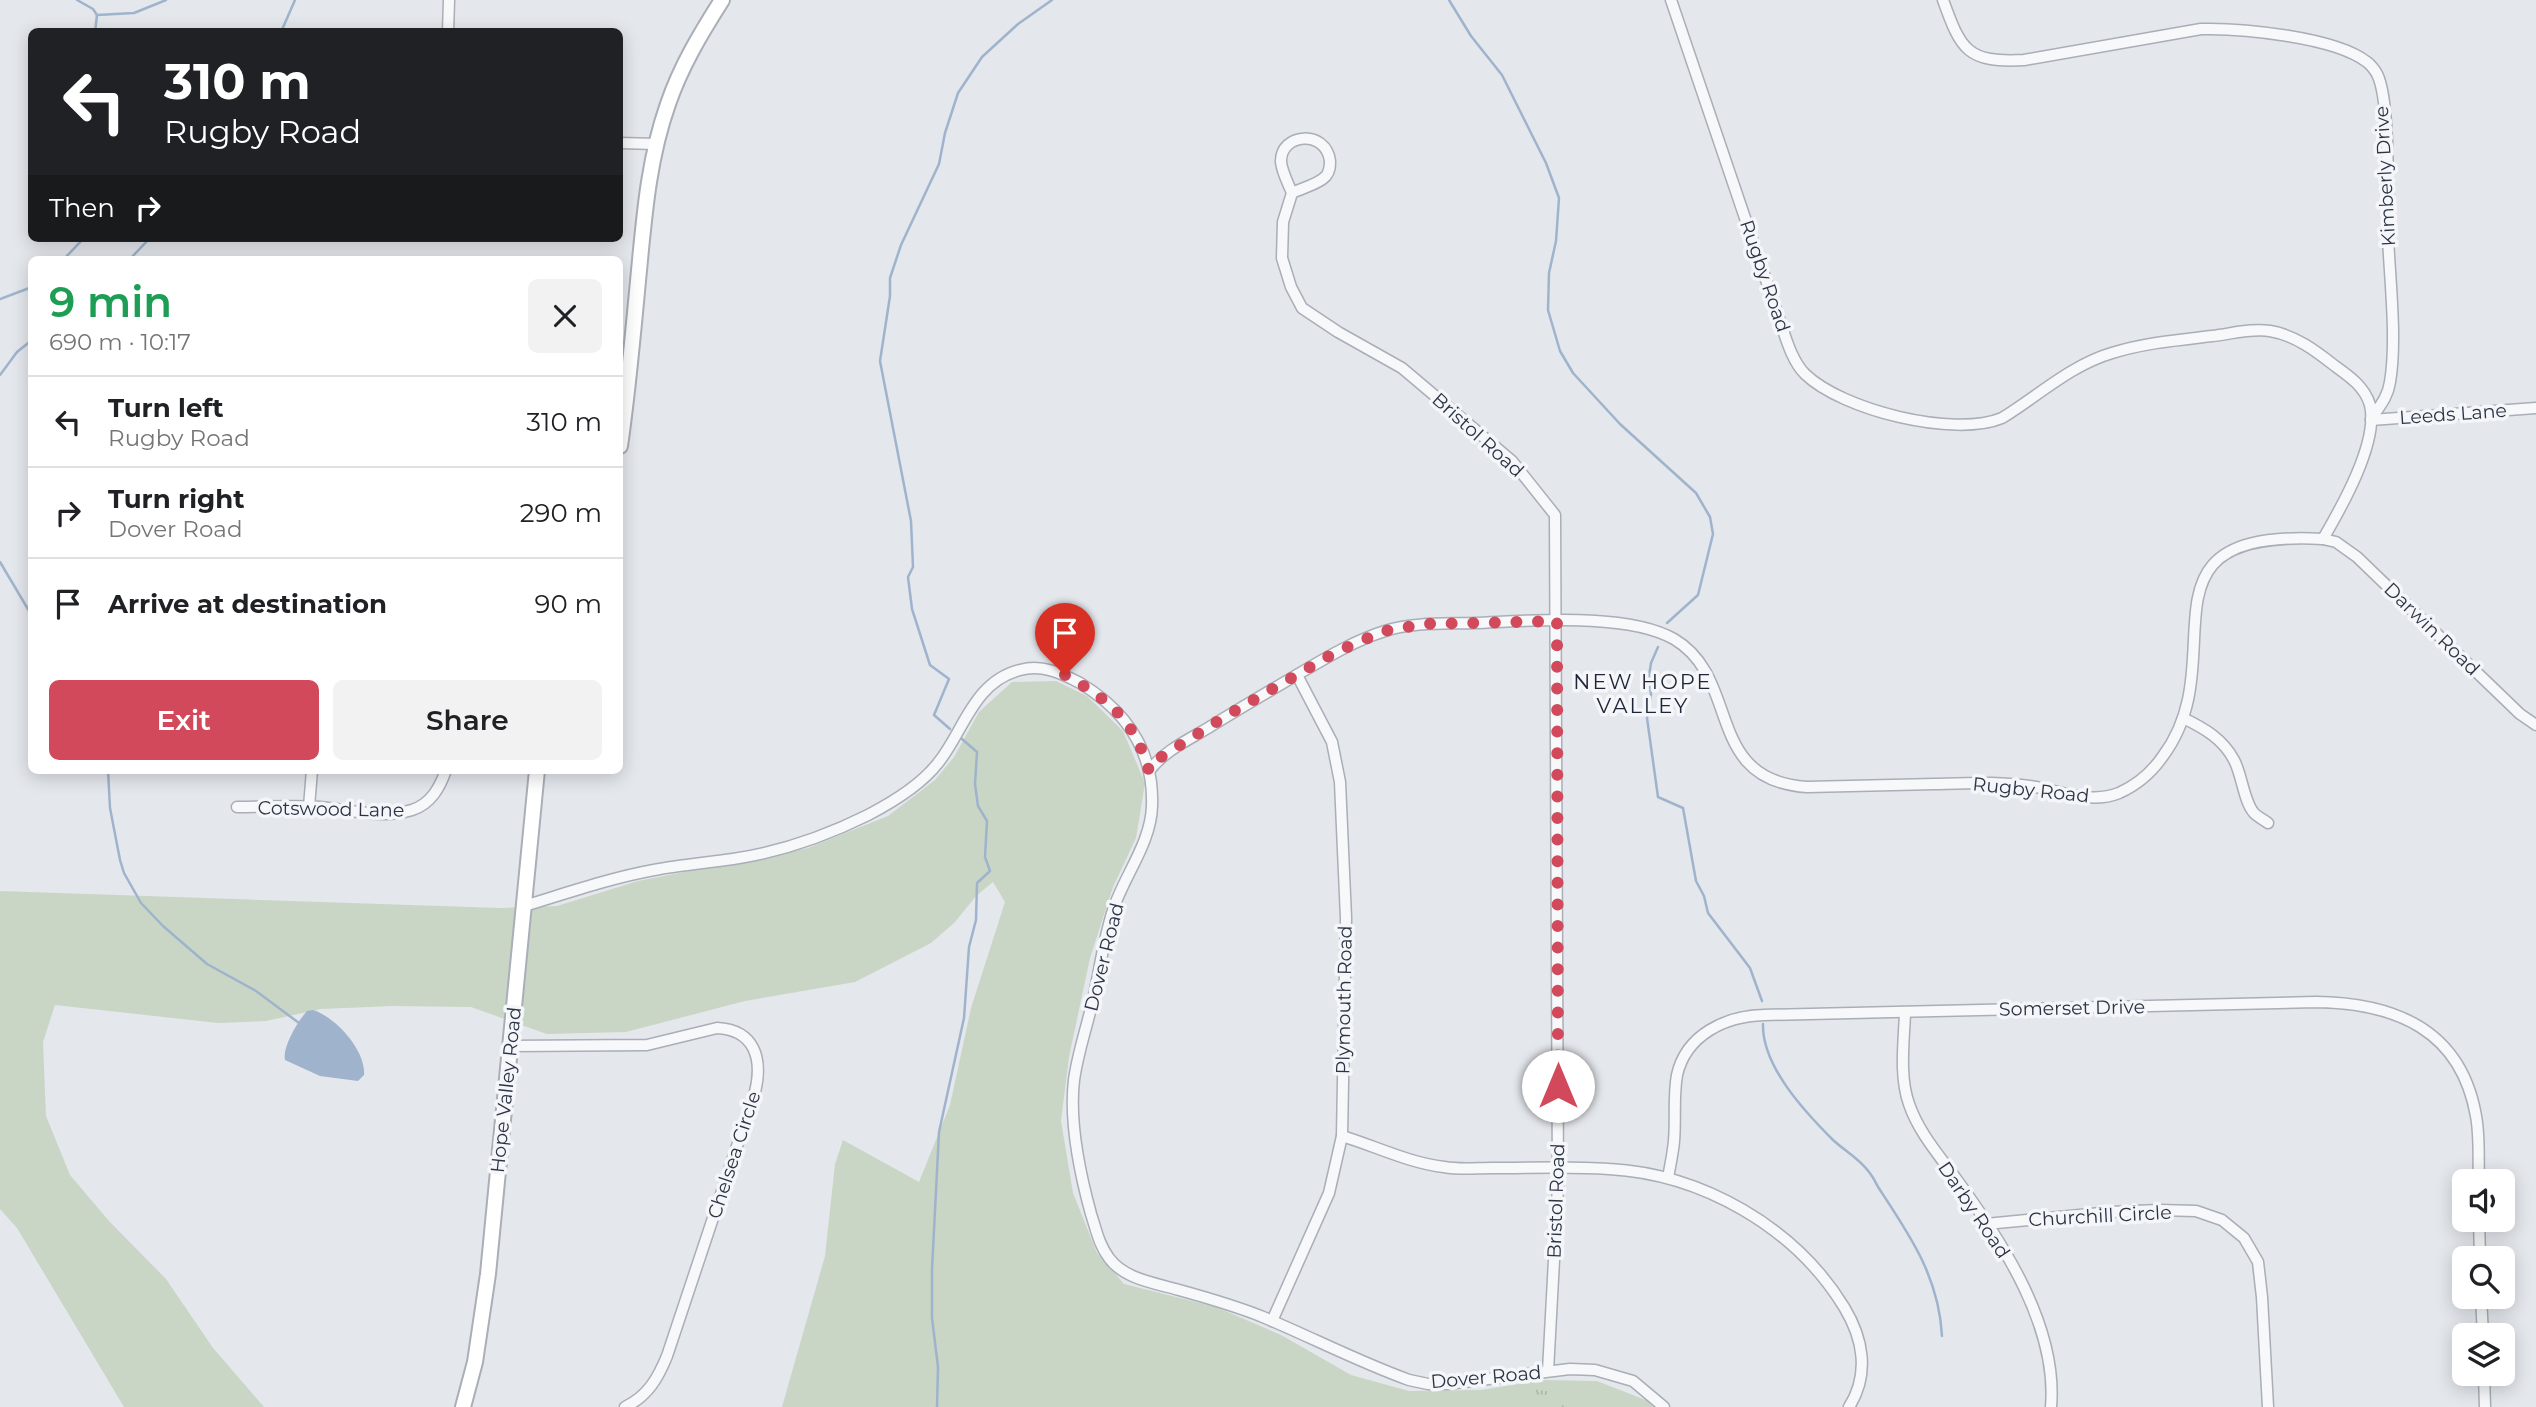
<!DOCTYPE html>
<meta charset="utf-8">
<style>
body{margin:0;font-family:Montserrat,sans-serif;background:#f2f2f2;color:#202124;height:100vh;display:flex;flex-direction:column;font-size:26px;white-space:nowrap}
*{box-sizing:border-box;margin:0}
p{font-size:23px;color:#757577}
.icon{flex:none;width:38px;height:38px;fill:none;stroke:currentColor;stroke-width:2;stroke-linecap:round;stroke-linejoin:round}
.map{position:relative;flex:1;overflow:hidden}
.drawer{position:absolute;left:28px;top:256px;width:595px;height:518px;display:flex;flex-direction:column;background:#fff;border-radius:10px;box-shadow:0 4px 18px #0003}
.drawer>*{flex:none}
.hud{position:absolute;left:28px;top:28px;width:595px;height:214px;border-radius:10px;box-shadow:0 4px 18px #0003;background:#202124;color:#fff;overflow:hidden}
.fabs{position:absolute;left:2452px;top:1169px;display:grid;gap:14px}
.fabs a{display:grid;place-items:center;width:63px;height:63px;border-radius:10px;background:#fff;box-shadow:0 4px 18px #0003;font-size:35px}
.pin{position:absolute;display:grid;place-items:center;width:60px;height:60px;color:#fff;margin:-72px -30px;border-radius:50% 50% 50% 0;rotate:-45deg;box-shadow:0 0 7px #0007}
.pin .icon{rotate:45deg}
.me{position:absolute;width:77px;margin:-38px;rotate:0deg;stroke-linejoin:round;filter:drop-shadow(0 0 5px #0008)}
.turn{display:flex;align-items:center;gap:24px;height:147px;padding:0 21px;font-size:32px}
.turn .icon{width:91px;height:91px;stroke-width:2.5}
.turn b{display:block;font-size:49px;line-height:60px}
.then{display:flex;align-items:center;height:66px;padding:0 21px;background:#0003;gap:14px;font-size:26px}
.round{display:grid;place-items:center;flex:none;width:74px;height:74px;border-radius:10px;background:#f2f2f2}
.summary{display:flex;align-items:center;justify-content:space-between;height:119px;padding:0 21px}
h1{font-size:42px;font-weight:600;line-height:52px;color:#1e9e55}
.primary-button{display:flex;gap:14px;margin-top:auto;padding:14px 21px}
.primary-button a{flex:1;height:80px;border-radius:10px;background:#d1495b;color:#fff;font-size:28px;font-weight:600;line-height:80px;text-align:center}
.primary-button a+a{background:#f2f2f2;color:#202124}
ul{padding:0;list-style:none}
li{display:flex;align-items:center;gap:21px;height:91px;padding:0 21px;border-top:2px solid #e0e0e0}
li div{flex:1}
li b{display:block;font-size:26px}
li em{font-style:normal}
.map>svg:first-child{display:block}
.green{fill:#c9d6c5}
.park{fill:url(#park-tufts)}
.water{fill:#9fb4cc}
.lines{fill:none;stroke-linecap:round;stroke-linejoin:round}
.stream{stroke:#9fb4cc;stroke-width:2.5}
.minor-casing{stroke:#a9aeb7;stroke-width:13}
.secondary-casing{stroke:#a9aeb7;stroke-width:18}
.minor{stroke:#f7f8fa;stroke-width:10}
.secondary{stroke:#fff;stroke-width:14}
.route{stroke:#d1495b;stroke-width:12;stroke-dasharray:0 21.6}
.labels{text-anchor:middle;dominant-baseline:central;stroke-width:7;stroke-linejoin:round;paint-order:stroke}
.street-label{font-size:19px;fill:#2b3445;stroke:#f4f6f9}
.neighbourhood-label{font-size:21px;letter-spacing:2px;fill:#1d2536;stroke:#f4f6f9}
</style>
<div class="map">
<svg width="2536" height="1407" viewBox="0 0 2536 1407">
<defs>
<pattern id="park-tufts" width="24" height="20" patternUnits="userSpaceOnUse" patternTransform="scale(1.75)"><rect width="24" height="20" fill="#c9d6c5"/><path d="M3 7l-1-3M5 7V3M7 7l1-3M15 17l-1-3M17 17v-4M19 17l1-3" fill="none" stroke="#adb8ab"/></pattern>
</defs>
<rect width="100%" height="100%" fill="#e4e7ec"/>
<!-- green -->
<path class="green" d="M1056 681 1087 696 1123 731 1145 783 1136 838 1113 887 1090 958 1069 1057 1061 1121 1073 1193 1097 1253 1124 1284 1216 1307 1281 1335 1351 1375 1409 1391 1481 1390 1543 1380 1597 1381 1648 1401 1653 1407H782L825 1256 835 1164 843 1140 919 1182 950 1105 971 1008 1005 902 993 882 976 896 955 922 931 943 855 982 745 1001 626 1032 547 1034 471 1007 393 1006 321 1009 266 1021 218 1023 55 1005 43 1042 46 1116 70 1175 109 1221 166 1279 213 1348 264 1407H124L17 1228 0 1209V891L500 908 557 906 638 881 808 848 888 816 935 780 954 757 979 712 1012 682Z"/>
<!-- park -->
<path class="park" d="M1533 1389 1584 1397 1582 1407H1530Z"/>
<!-- water -->
<path class="water" d="M313 1010C336 1017 366 1051 364 1075L358 1081 320 1076 285 1060C282 1047 298 1021 307 1011Z"/>
<g class="lines">
<!-- stream -->
<g class="stream">
<path d="M77 0 93 9 97 15"/>
<path d="M1449 0 1471 36 1502 75 1546 163 1559 198 1556 241 1549 273 1548 310 1560 351 1573 373 1620 424 1696 493 1710 517 1713 534 1698 595 1667 623"/>
<path d="M97 15 134 13 166 0"/>
<path d="M95 32 97 15"/>
<path d="M281 32 295 0"/>
<path d="M64 259 84 238"/>
<path d="M130 259 150 238"/>
<path d="M0 299 32 287"/>
<path d="M0 375 17 352 32 340"/>
<path d="M0 562 32 616"/>
<path d="M1658 647 1651 663 1649 676 1651 694 1647 718 1658 797 1683 808 1696 881 1704 896 1708 913 1750 968 1762 1001"/>
<path d="M950 729 934 715 949 679 930 665 912 609 908 577 913 567 911 521 880 361 890 296V278L901 245 939 164 945 133 958 93 982 57 1018 24 1052 0"/>
<path d="M108 770 110 808 120 860 124 873 141 903 163 926 207 964 256 991 299 1023"/>
<path d="M1763 1024C1762 1066 1804 1111 1833 1140 1845 1151 1860 1159 1869 1172 1874 1178 1876 1184 1880 1190 1911 1237 1939 1278 1942 1336"/>
<path d="M937 1407 938 1367 932 1318V1269L939 1132 964 1018 969 947 976 920 977 883 990 871 985 857 987 821 978 806 975 784 977 752 962 739"/>
</g>
<defs>
<g id="minor">
<path d="M1943 0C1961 50 1967 63 2024 60L2201 29C2241 28 2335 37 2367 62 2370 64 2375 70 2377 74 2391 101 2387 203 2388 238 2390 281 2397 341 2390 382 2388 397 2379 407 2371 419"/>
<path d="M448 32 449 0"/>
<path d="M620 143 656 144"/>
<path d="M1292 193C1288 183 1282 172 1281 162 1280 133 1326 129 1330 161 1330 166 1330 171 1326 176 1319 184 1302 188 1292 193L1283 222 1282 258 1291 287 1302 308 1338 332 1402 368 1512 461 1555 515 1558 1186 1548 1371"/>
<path d="M2371 420 2536 408"/>
<path d="M2323 539 2336 542 2357 557 2520 714 2536 725"/>
<path d="M2183 718C2204 728 2223 739 2234 760 2242 775 2244 802 2254 813 2258 817 2264 820 2268 823"/>
<path d="M1149 771C1164 751 1188 740 1208 728 1237 710 1266 693 1295 676 1324 659 1353 641 1385 631 1413 622 1445 624 1475 623 1529 621 1627 612 1674 639 1742 679 1703 780 1807 787 1850 786 1892 785 1935 784 1968 783 2002 781 2036 787 2062 792 2092 804 2119 793 2137 785 2152 772 2163 756 2237 657 2125 528 2323 539 2341 508 2379 442 2370 405 2365 387 2349 376 2335 366 2316 351 2295 335 2270 331 2251 328 2231 334 2212 336 2178 340 2144 343 2112 353 2071 365 2038 396 2002 418 1954 438 1842 410 1805 374 1793 362 1787 342 1782 327L1671 0"/>
<path d="M237 807C264 807 293 805 320 807 349 810 384 819 412 810 431 804 440 787 446 770"/>
<path d="M309 807 312 770"/>
<path d="M524 906C567 893 610 878 654 870 680 865 706 863 733 859 780 852 826 836 868 815 893 802 921 785 938 763 964 731 973 682 1020 670 1042 664 1061 673 1080 683 1126 711 1154 751 1152 806 1151 843 1124 876 1113 910 1104 938 1100 967 1094 995 1088 1024 1078 1051 1074 1080 1069 1122 1080 1174 1091 1214 1096 1229 1099 1245 1109 1258 1124 1279 1155 1283 1179 1290 1208 1298 1236 1306 1263 1317 1311 1337 1359 1362 1409 1380L1428 1384H1447L1570 1369 1595 1370 1633 1381 1664 1407"/>
<path d="M1905 1013C1904 1041 1899 1076 1909 1104 1919 1133 1939 1155 1957 1180 2003 1243 2058 1327 2051 1407"/>
<path d="M510 1046 647 1045 717 1028C755 1030 763 1059 755 1092L667 1356C658 1378 648 1396 625 1407"/>
<path d="M1342 1136C1375 1146 1409 1163 1444 1167 1460 1170 1476 1168 1492 1168 1531 1168 1570 1166 1609 1169 1702 1174 1795 1227 1844 1307 1863 1338 1870 1374 1849 1407"/>
<path d="M1668 1178C1670 1166 1673 1153 1674 1141 1676 1119 1673 1097 1677 1075 1686 1035 1725 1016 1764 1015L2316 1002C2396 1003 2461 1030 2476 1116 2480 1137 2478 1160 2479 1181"/>
<path d="M2479 1220 2480 1258"/>
<path d="M1986 1224 2111 1212 2159 1210 2196 1211 2222 1220 2244 1238 2258 1262 2262 1297 2268 1407"/>
<path d="M2481 1297 2483 1335"/>
<path d="M1272 1321 1329 1193 1342 1136 1346 918 1340 782 1332 742 1297 675"/>
<path d="M2484 1374 2485 1407"/>
</g>
<g id="secondary">
<path d="M620 446C629 384 634 322 640 260 645 207 650 155 668 104 681 66 701 33 722 0"/>
<path d="M463 1407 475 1362 488 1274 537 770"/>
</g>
</defs>
<!-- minor casing -->
<use href="#minor" class="minor-casing"/>
<!-- secondary casing -->
<use href="#secondary" class="secondary-casing"/>
<!-- minor -->
<use href="#minor" class="minor"/>
<!-- secondary -->
<use href="#secondary" class="secondary"/>
</g>
<g class="lines">
<!-- route -->
<path class="route" d="M1065 675C1109 700 1134 719 1149 771L1158 759 1226 716 1336 652 1384 631 1424 624 1557 621 1558 1086"/>
</g>
<g class="labels">
<!-- street labels -->
<g class="street-label">
<text transform="translate(2385 176) rotate(-93)">Kimberly Drive</text>
<text transform="translate(1765 276) rotate(71)">Rugby Road</text>
<text transform="translate(2453 414) rotate(-4)">Leeds Lane</text>
<text transform="translate(1478 435) rotate(42)">Bristol Road</text>
<text transform="translate(2432 629) rotate(44)">Darwin Road</text>
<text transform="translate(2031 790) rotate(6)">Rugby Road</text>
<text transform="translate(331 809) rotate(1)">Cotswood Lane</text>
<text transform="translate(1104 957) rotate(-76)">Dover Road</text>
<text transform="translate(1344 1000) rotate(-89)">Plymouth Road</text>
<text transform="translate(2072 1008) rotate(-1)">Somerset Drive</text>
<text transform="translate(506 1090) rotate(-84)">Hope Valley Road</text>
<text transform="translate(734 1155) rotate(-72)">Chelsea Circle</text>
<text transform="translate(1556 1201) rotate(-88)">Bristol Road</text>
<text transform="translate(1974 1210) rotate(56)">Darby Road</text>
<text transform="translate(2100 1216) rotate(-3)">Churchill Circle</text>
<text transform="translate(1486 1377) rotate(-5)">Dover Road</text>
</g>
<!-- neighbourhood labels -->
<g class="neighbourhood-label">
<text x="1643" y="681">NEW HOPE<tspan x="1643" dy="24">VALLEY</tspan></text>
</g>
</g>
</svg>
<div class="fabs">
<a><svg class="icon" aria-label="sound" viewBox="0 0 24 24"><path d="M4 9h4l5-4v14l-5-4H4zM17 9q2 3 0 6"/></svg></a>
<a><svg class="icon" aria-label="search" viewBox="0 0 24 24"><circle cx="10" cy="10" r="6"/><path d="M15 15l6 6"/></svg></a>
<a><svg class="icon" aria-label="layers" viewBox="0 0 24 24"><path d="M12 4l9 5-9 5-9-5zM3 14l9 5 9-5"/></svg></a>
</div>
<div class="pin" style="left:1065px;top:675px;background:#d93025"><svg class="icon" aria-label="arrive" viewBox="0 0 24 24"><path d="M6 21V4h12l-3 4 3 4H6"/></svg></div>
<svg class="me" style="left:1558px;top:1086px" viewBox="-20 -20 40 40"><circle r="19" fill="#fff"/><path d="M0-13L10 11 0 6-10 11z" fill="#d1495b"/></svg>
<div class="hud">
<div class="turn"><svg class="icon" aria-label="left" viewBox="0 0 24 24"><path d="M17 20v-9H6M10 6l-5 5 5 5"/></svg><div><b>310 m</b>Rugby Road</div></div>
<div class="then">Then<svg class="icon" aria-label="right" viewBox="0 0 24 24"><path d="M7 20v-9h11M14 6l5 5-5 5"/></svg></div>
</div>
<section class="drawer">
<div class="summary"><div><h1>9 min</h1><p>690 m · 10:17</p></div><a class="round"><svg class="icon" aria-label="close" viewBox="0 0 24 24"><path d="M6 6l12 12M18 6L6 18"/></svg></a></div>
<ul>
<li><svg class="icon" aria-label="left" viewBox="0 0 24 24"><path d="M17 20v-9H6M10 6l-5 5 5 5"/></svg><div><b>Turn left</b><p>Rugby Road</p></div><em>310 m</em></li>
<li><svg class="icon" aria-label="right" viewBox="0 0 24 24"><path d="M7 20v-9h11M14 6l5 5-5 5"/></svg><div><b>Turn right</b><p>Dover Road</p></div><em>290 m</em></li>
<li><svg class="icon" aria-label="arrive" viewBox="0 0 24 24"><path d="M6 21V4h12l-3 4 3 4H6"/></svg><div><b>Arrive at destination</b></div><em>90 m</em></li>
</ul>
<div class="primary-button"><a>Exit</a><a>Share</a></div>
</section>
</div>
